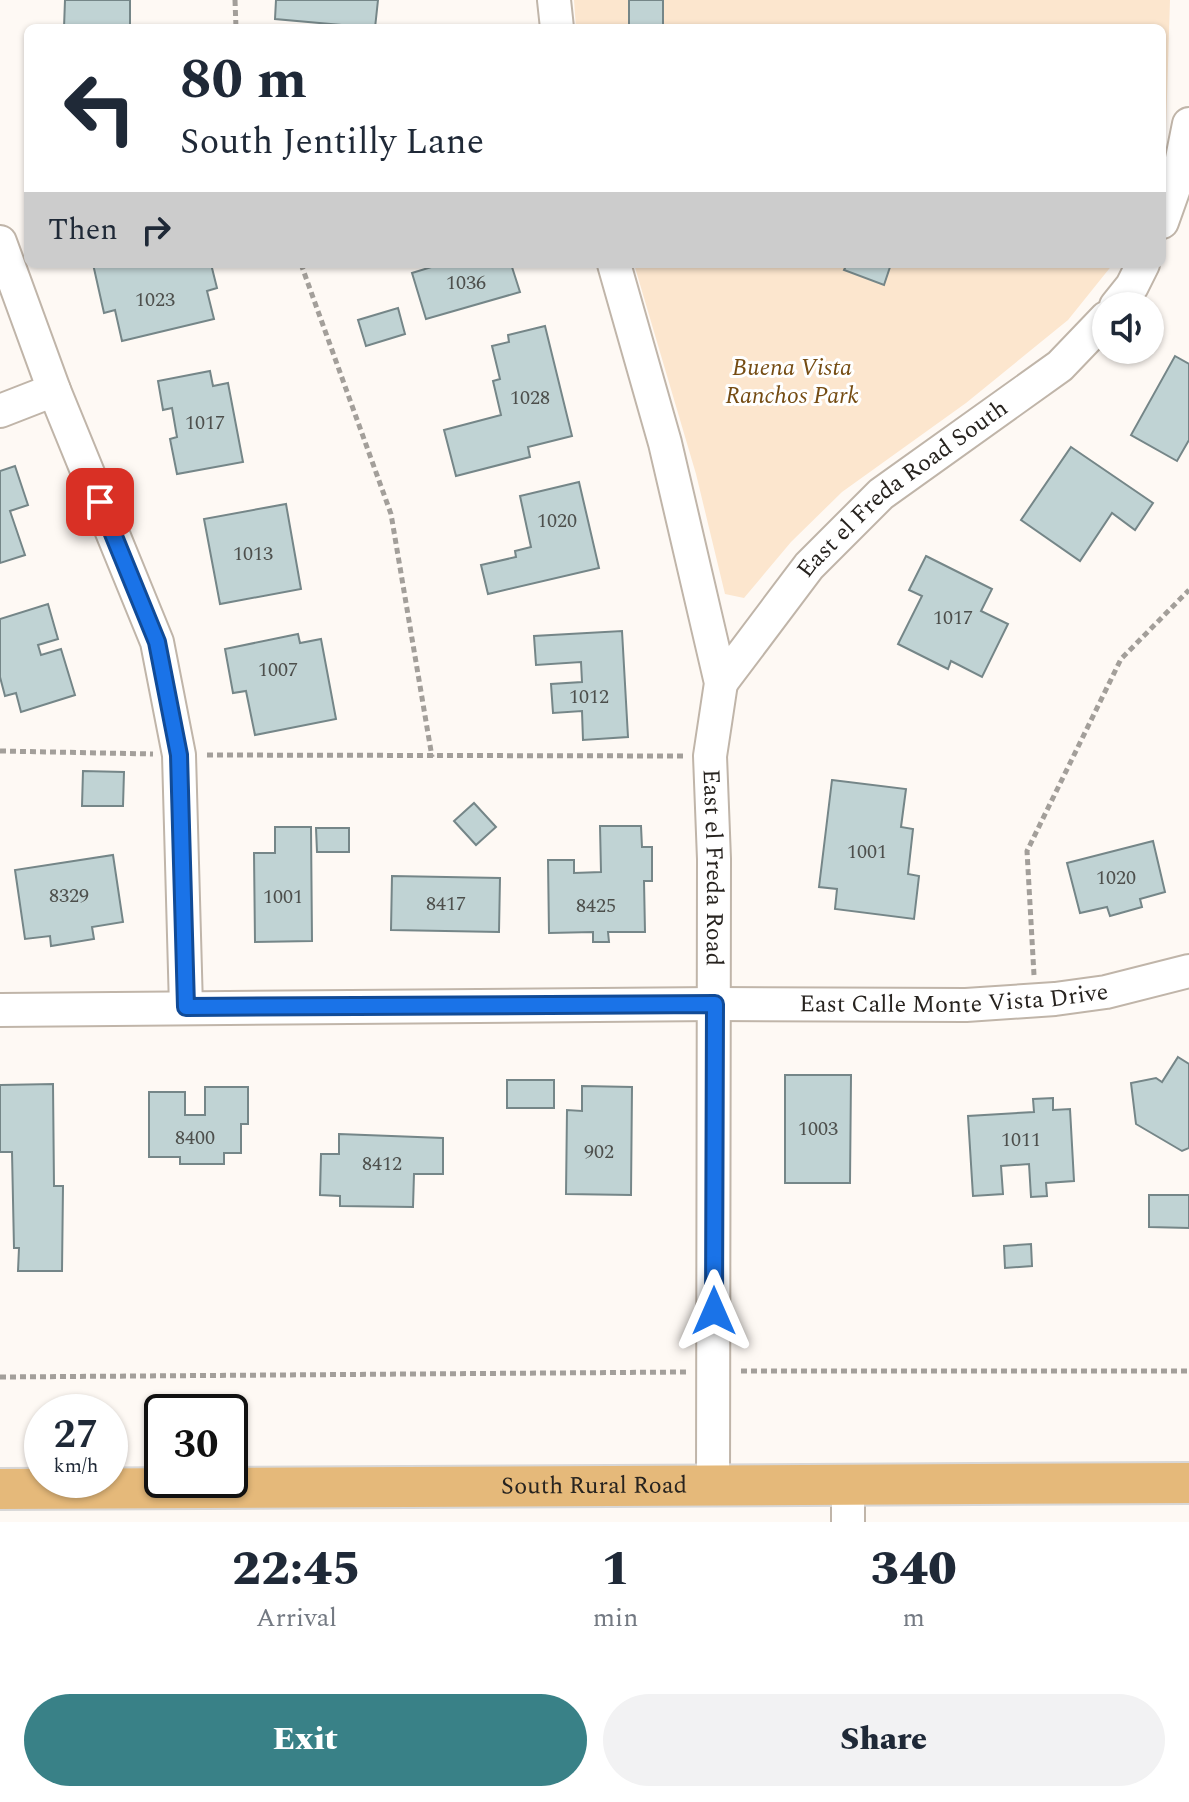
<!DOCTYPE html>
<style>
body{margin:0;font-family:Spectral,serif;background:#f2f2f3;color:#1f2937;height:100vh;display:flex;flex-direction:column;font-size:30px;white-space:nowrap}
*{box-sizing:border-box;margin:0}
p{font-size:26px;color:#747a83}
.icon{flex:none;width:44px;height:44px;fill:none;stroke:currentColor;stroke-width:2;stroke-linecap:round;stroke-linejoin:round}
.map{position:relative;height:1522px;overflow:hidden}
.drawer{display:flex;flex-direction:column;background:#fff;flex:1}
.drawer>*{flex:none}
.guide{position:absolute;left:24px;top:24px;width:1142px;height:244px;border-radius:12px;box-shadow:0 2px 6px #0004;background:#fff;color:#1f2937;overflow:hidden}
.buttons{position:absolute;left:1092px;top:292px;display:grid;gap:16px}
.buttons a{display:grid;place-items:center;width:72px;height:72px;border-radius:50%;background:#fff;box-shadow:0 2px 6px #0004;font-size:40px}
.speed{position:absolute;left:24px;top:1394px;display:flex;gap:16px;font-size:40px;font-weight:700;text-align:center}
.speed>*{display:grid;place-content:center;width:104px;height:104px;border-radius:50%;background:#fff;box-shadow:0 2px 6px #0004;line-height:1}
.speed small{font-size:20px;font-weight:400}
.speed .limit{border:4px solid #111;border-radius:12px;background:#fff;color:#111}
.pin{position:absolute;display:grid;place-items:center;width:68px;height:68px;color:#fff;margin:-34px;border-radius:16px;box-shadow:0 4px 12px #0006}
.me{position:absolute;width:88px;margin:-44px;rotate:0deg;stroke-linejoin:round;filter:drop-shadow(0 0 6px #0008)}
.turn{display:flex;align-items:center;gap:28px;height:168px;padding:0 24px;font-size:36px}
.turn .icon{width:104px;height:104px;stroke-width:2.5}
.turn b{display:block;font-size:56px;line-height:68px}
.then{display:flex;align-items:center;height:76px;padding:0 24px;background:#0003;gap:16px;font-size:30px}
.eta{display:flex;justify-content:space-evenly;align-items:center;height:136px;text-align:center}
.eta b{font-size:48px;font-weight:800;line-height:56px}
.primary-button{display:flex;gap:16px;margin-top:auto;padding:16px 24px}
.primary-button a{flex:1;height:92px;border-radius:48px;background:#398187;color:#fff;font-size:32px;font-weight:800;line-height:92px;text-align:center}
.primary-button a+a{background:#f2f2f3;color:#1f2937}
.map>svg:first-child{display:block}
.green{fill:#fce6ce}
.building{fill:#c0d3d4;stroke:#758688;stroke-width:2}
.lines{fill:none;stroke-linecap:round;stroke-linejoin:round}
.minor-casing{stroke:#c0b5a9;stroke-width:36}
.major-casing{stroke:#d8d7d7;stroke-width:44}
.path{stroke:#a39f9a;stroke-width:5;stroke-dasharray:6 4;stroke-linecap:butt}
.minor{stroke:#fff;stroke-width:32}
.major{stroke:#e5b97a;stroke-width:40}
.route-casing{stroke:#114b97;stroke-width:20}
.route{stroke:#1a73e8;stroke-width:14}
.labels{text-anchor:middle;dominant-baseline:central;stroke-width:6;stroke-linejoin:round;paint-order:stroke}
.number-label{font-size:20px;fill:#4d4f4c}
.park-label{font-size:24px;font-style:italic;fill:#754c13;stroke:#fff}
.street-label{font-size:24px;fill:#27231f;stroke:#fff}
</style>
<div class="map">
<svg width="1189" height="1522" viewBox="0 0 1189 1522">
<rect width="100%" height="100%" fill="#fef9f4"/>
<!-- green -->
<g class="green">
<path d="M574 0H1170L1166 129 1162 144V28H576Z"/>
<path d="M634 264H1113L1068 320 966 403 842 492 791 542 744 598 725 594 696 474Z"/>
</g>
<!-- building -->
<g class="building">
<path d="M65 0H130V28H64Z"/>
<path d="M276 0H378L375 28 275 19Z"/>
<rect x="629" y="0" width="34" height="28"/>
<path d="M93 264H211L217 288 207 291 214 319 122 341 115 310 104 313Z"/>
<path d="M434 264H511L520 292 426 319 412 273 435 266Z"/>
<path d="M847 264H891L884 285 844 270Z"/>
<path d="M398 308 405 334 366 346 358 320Z"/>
<path d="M545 326 572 436 528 447 530 457 456 476 444 430 501 415 493 381 500 379 492 346 509 342 508 335Z"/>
<path d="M1175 356 1189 364V440L1177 461 1131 435Z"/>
<path d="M210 371 213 386 228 383 243 462 177 474 170 439 177 437 172 408 163 410 158 381Z"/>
<path d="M1071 447 1153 503 1135 530 1112 513 1080 561 1021 520Z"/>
<path d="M15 466 28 505 10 511 25 555 0 563V471Z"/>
<path d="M579 482 599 568 488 594 481 565 516 557 515 551 531 547 520 496Z"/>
<path d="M286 504 301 589 220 604 204 519Z"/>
<path d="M926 556 992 589 981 611 1008 624 982 677 951 661 948 669 898 644 922 596 909 590Z"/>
<path d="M48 604 58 639 38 645 41 655 61 649 75 695 21 712 16 693 5 696 0 677V619Z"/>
<path d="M622 631 628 737 583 740 582 711 553 713 551 684 582 682 581 662 536 665 534 636Z"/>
<path d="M298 634 300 643 321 639 336 719 255 735 246 691 233 693 225 649Z"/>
<path d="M83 771 124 772 123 806H82Z"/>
<path d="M832 780 906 789 901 827 913 829 908 874 919 876 914 919 835 909 837 889 819 887Z"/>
<path d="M474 803 496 827 476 845 454 821Z"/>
<path d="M600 826H641L642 847H652V881H644L645 932H608L609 942H593V932L549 933 548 860H574V873L601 872Z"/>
<path d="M275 827H311L312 941 255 942 254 853H275Z"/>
<path d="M316 828H349V852H317Z"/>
<path d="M1153 841 1165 892 1140 899 1142 907 1110 916 1107 907 1080 913 1067 863Z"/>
<path d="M113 855 123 922 92 927 94 939 51 946 50 936 25 939 15 870Z"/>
<path d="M392 876 500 878 499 932 391 930Z"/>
<path d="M1178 1057 1189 1064V1148L1182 1151 1136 1124 1131 1083 1156 1078 1162 1082Z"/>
<path d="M785 1075H851L850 1183H785Z"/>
<rect x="507" y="1080" width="47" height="28"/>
<path d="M53 1084 54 1186H63L62 1271H18L19 1248H14L12 1152H0V1085Z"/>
<path d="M582 1086 632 1087 631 1195 566 1194 567 1110 582 1111Z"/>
<path d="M205 1087H248V1124H241V1153H224V1164H180V1157H149V1092H185V1115H205Z"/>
<path d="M1053 1098V1110L1070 1109 1074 1181 1046 1183 1047 1196 1031 1197 1029 1164 1001 1166 1003 1194 973 1196 968 1116 1034 1112 1033 1099Z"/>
<path d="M339 1134 443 1138V1174H414L413 1207 340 1206V1196L320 1195 321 1154H339Z"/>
<path d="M1149 1195H1189V1228L1149 1227Z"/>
<path d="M1031 1244 1032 1266 1005 1268 1004 1246Z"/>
</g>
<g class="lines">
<defs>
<g id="minor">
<path d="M554 0 557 28"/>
<path d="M1162 222 1179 174 1189 124"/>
<path d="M0 242 54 390 157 642 179 755 186 1007"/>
<path id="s1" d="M614 264 665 443 721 683 710 756 714 859 713 1487"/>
<path d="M1116 306 1132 286 1143 264"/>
<path d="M0 411 54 390"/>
<path id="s2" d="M721 683 809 566 881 494 1060 366 1106 318"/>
<path id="s3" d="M0 1010 715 1004 966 1005 1055 999 1106 992 1189 971"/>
<path d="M848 1485V1522"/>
</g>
<g id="major">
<path id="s4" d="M0 1489 1189 1483"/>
</g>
</defs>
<!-- minor casing -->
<use href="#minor" class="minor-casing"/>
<!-- major casing -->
<use href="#major" class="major-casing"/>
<!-- path -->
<g class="path">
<path d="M235 0 236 28"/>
<path d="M301 264 391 514 432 757"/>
<path d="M0 751 153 754"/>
<path d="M207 755 685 756"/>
<path d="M1034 975 1027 851 1121 659 1189 590"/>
<path d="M741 1371H1189"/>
<path d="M0 1377 687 1372"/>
</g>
<!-- minor -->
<use href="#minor" class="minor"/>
<!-- major -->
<use href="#major" class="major"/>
</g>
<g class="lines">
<defs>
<path id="route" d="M100 502 157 642 179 755 186 1007 715 1004 714 1311"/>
</defs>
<!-- route casing -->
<use href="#route" class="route-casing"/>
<!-- route -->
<use href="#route" class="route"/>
</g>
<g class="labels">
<!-- number labels -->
<g class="number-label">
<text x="466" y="283">1036</text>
<text x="155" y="300">1023</text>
<text x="530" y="398">1028</text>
<text x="205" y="423">1017</text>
<text x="557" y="521">1020</text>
<text x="253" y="554">1013</text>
<text x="953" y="618">1017</text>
<text x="278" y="670">1007</text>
<text x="589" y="697">1012</text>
<text x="867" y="852">1001</text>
<text x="1116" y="878">1020</text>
<text x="69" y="896">8329</text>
<text x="283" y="897">1001</text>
<text x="446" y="904">8417</text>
<text x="596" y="906">8425</text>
<text x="818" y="1129">1003</text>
<text x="195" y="1138">8400</text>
<text x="1021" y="1140">1011</text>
<text x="599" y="1152">902</text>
<text x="382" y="1164">8412</text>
</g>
<!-- park labels -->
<g class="park-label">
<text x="792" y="368">Buena Vista<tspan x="792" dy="28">Ranchos Park</tspan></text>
</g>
<!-- street labels -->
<g class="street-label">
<text stroke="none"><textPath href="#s2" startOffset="268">East el Freda Road South</textPath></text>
<text stroke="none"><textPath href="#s1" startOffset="618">East el Freda Road</textPath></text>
<text stroke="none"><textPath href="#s3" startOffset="954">East Calle Monte Vista Drive</textPath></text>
<text stroke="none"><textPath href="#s4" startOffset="594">South Rural Road</textPath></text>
</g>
</g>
</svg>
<div class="buttons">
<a><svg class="icon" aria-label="sound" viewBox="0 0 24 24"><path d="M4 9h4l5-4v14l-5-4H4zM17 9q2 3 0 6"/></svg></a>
</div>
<div class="speed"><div>27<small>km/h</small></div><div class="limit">30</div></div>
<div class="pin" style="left:100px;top:502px;background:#d93025"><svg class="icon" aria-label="arrive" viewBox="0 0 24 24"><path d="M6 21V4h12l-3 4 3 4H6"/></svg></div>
<svg class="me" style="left:714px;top:1311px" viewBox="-20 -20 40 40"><path d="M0-17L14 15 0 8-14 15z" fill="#1a73e8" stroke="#fff" stroke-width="4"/></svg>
<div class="guide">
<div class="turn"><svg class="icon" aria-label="left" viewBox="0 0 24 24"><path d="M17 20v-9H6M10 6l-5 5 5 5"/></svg><div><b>80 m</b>South Jentilly Lane</div></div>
<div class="then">Then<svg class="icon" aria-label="right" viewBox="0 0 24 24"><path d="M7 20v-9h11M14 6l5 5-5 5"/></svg></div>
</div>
</div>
<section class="drawer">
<div class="eta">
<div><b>22:45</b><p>Arrival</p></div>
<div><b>1</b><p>min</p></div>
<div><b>340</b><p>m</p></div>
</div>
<div class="primary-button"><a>Exit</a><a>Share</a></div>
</section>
